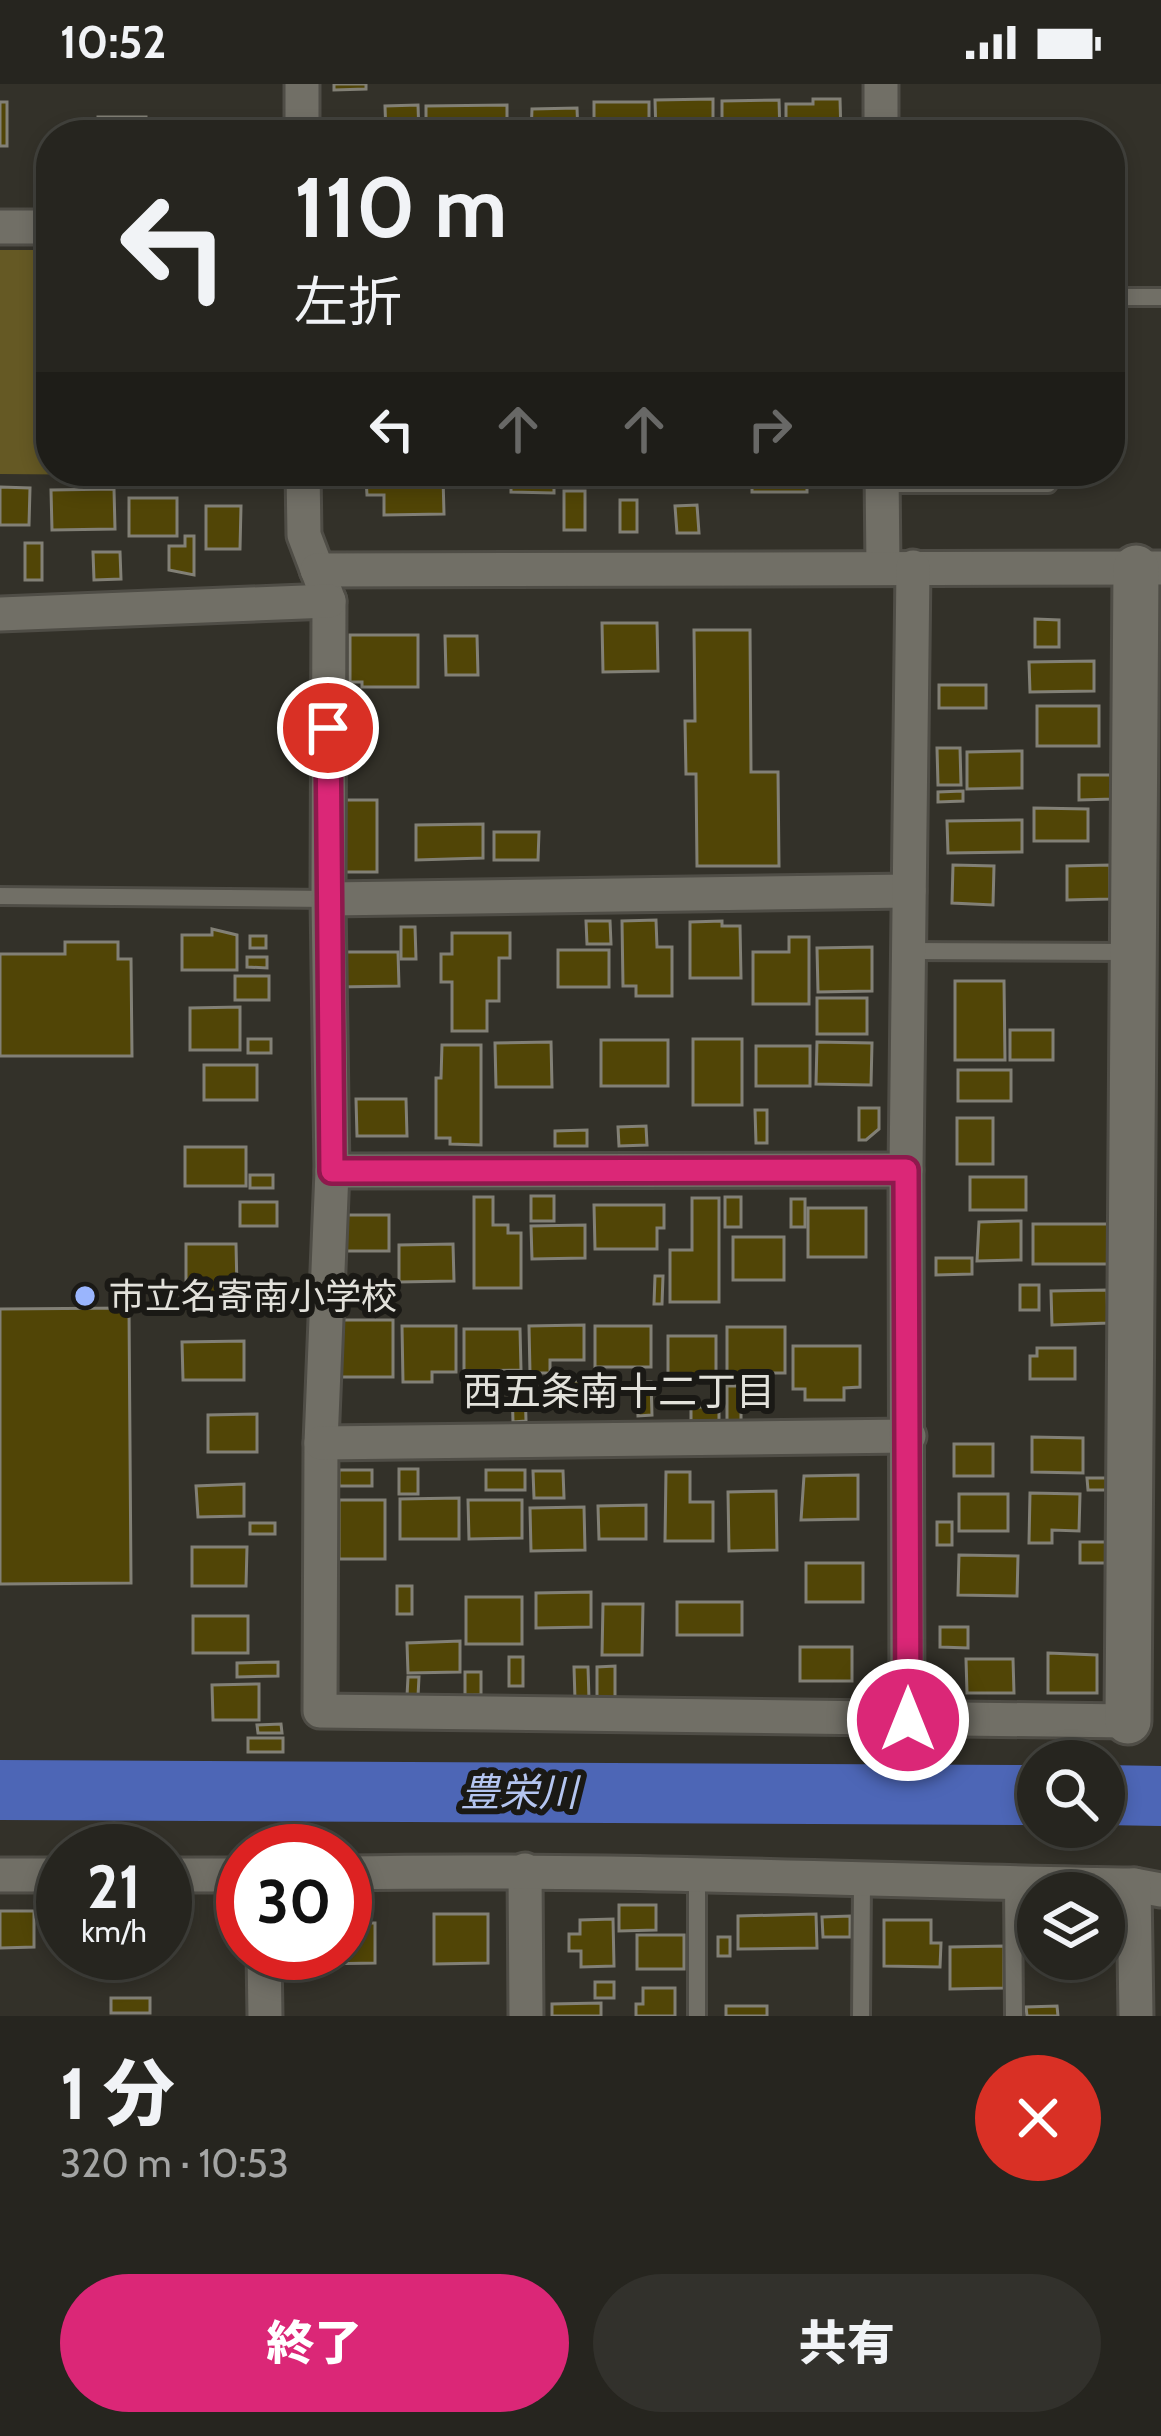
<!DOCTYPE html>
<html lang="ja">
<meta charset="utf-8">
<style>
body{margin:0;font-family:Cabin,"Noto Sans JP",sans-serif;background:#32312c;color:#f1f3f6;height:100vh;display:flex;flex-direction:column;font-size:45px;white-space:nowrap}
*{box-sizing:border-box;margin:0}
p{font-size:39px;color:#a4a5a4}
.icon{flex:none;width:66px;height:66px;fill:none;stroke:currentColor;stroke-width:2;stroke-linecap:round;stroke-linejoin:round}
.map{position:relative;height:1932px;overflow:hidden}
.drawer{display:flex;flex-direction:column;background:#26251f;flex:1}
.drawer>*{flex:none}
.top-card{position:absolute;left:36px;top:36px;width:1089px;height:366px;border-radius:48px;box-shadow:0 6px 18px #0003,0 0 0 3px #42423d;background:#26251f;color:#f1f3f6;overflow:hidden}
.fabs{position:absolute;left:1017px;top:1656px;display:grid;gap:24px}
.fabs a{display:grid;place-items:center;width:108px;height:108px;border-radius:50%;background:#26251f;box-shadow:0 6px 18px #0003,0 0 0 3px #42423d;font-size:60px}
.speed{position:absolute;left:36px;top:1740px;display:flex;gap:24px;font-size:60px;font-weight:700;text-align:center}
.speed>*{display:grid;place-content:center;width:156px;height:156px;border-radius:50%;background:#26251f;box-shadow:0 6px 18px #0003,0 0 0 3px #42423d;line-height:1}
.speed small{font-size:30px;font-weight:400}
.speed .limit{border:18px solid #d22;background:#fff;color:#111}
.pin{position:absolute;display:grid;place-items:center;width:102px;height:102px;color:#fff;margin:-51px;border:6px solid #fff;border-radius:50%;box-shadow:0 3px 12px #0007}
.me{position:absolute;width:132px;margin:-66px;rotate:0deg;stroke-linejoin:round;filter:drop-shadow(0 0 9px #0008)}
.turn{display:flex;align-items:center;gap:42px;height:252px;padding:0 60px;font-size:54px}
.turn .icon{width:156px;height:156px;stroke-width:2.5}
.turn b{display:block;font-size:84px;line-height:102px}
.lanes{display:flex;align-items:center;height:114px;padding:0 60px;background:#0003;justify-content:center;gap:60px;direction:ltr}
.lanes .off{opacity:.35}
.round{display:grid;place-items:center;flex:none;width:126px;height:126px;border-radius:63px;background:#32312c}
.head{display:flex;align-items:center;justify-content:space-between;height:204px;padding:0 60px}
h1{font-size:72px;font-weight:800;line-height:90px}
.action{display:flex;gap:24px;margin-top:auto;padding:24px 60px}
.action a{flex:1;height:138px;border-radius:72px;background:#db2777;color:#fff;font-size:48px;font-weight:800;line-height:138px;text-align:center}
.action a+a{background:#32312c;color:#f1f3f6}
.status{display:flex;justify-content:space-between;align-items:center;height:84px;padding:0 60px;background:#26251f;direction:ltr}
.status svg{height:33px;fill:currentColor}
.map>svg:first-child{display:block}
.green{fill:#655924}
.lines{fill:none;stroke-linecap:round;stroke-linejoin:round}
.river{stroke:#4d66b6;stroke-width:60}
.building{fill:#514506;stroke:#828076;stroke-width:3}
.lane-casing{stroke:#4f4d46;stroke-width:22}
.street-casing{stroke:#4f4d46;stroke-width:39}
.secondary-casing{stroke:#4f4d46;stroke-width:51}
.lane{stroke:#716f66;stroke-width:16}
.street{stroke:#716f66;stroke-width:33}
.secondary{stroke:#716f66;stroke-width:45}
.route-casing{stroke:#8e194d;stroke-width:30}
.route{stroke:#db2777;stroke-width:21}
.poi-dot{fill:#9ab5fd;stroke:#1a1915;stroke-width:4.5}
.labels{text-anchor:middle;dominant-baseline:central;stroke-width:12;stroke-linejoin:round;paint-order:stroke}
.poi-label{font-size:36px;fill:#e2e1db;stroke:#1a1915;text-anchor:start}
.neighbourhood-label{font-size:39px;fill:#e2e1db;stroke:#1a1915}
.water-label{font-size:39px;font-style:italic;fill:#b4c5f0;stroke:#1a1915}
</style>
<div class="status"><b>10:52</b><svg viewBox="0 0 49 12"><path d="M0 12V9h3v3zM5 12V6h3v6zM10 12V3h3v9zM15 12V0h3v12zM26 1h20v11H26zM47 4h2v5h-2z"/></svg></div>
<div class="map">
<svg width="1161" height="1932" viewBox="0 0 1161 1932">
<rect width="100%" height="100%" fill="#333129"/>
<!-- green -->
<path class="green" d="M0 166H51V387H123V391L0 390Z"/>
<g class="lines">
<!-- river -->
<g class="river">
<path d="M0 1706 1038 1711"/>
<path d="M1104 1711 1161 1712"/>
</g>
</g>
<!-- building -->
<g class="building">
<path d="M334 0H366V5L334 6Z"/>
<path d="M713 15V51H656L655 16Z"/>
<path d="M813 15H840L841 51H786V20H813Z"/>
<path d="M779 16 780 51H722V17Z"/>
<rect x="0" y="18" width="7" height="44"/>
<rect x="594" y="18" width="55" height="33"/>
<path d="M418 21 419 51H386L385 22Z"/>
<path d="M507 21V51H426V22Z"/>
<path d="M577 24 578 51H531L532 25Z"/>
<rect x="98" y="33" width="48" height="18"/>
<path d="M187 387H256V389L187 390Z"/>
<path d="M511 387H554V409L511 408Z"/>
<rect x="684" y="387" width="51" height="13"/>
<path d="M752 387H823V396H807V408H752Z"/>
<path d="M443 393 444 430 384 431V411H367L366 394Z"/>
<path d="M0 403 30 404 29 441H0Z"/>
<path d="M114 405 115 445 52 446 51 406Z"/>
<rect x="564" y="407" width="21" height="39"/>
<rect x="129" y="414" width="48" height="38"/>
<rect x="620" y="416" width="17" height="32"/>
<path d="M697 421 699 449H677L675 422Z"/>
<path d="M206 422H241L240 465H206Z"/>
<path d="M185 452H194V491L169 486V462H185Z"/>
<rect x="25" y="459" width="17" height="37"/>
<path d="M93 468H120L121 495 94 496Z"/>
<path d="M1035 535 1059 536V563H1035Z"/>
<path d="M602 539H657L658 587 603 588Z"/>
<path d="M694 546H750L751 688H778L779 782H697L696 690H686L685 637H695Z"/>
<path d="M350 551H418V603H362V598H350Z"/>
<path d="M445 552H477L478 591H446Z"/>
<path d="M1094 577V607L1030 608 1029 578Z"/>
<rect x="939" y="601" width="47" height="23"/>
<rect x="1037" y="622" width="62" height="40"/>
<path d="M937 664H960L961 701H938Z"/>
<path d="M1022 667V704L967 705V668Z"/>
<path d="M1079 691H1112L1113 715 1079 716Z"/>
<path d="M963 707V717L938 718V708Z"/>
<path d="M338 716H377V788H337Z"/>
<path d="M1034 724 1088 725V757H1034Z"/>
<path d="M1022 736V768L948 769 947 737Z"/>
<path d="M483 740V774L416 776V741Z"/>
<path d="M494 748H539L538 776H494Z"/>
<path d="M953 781 994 782 993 821 952 819Z"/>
<path d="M1110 781V815L1067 816V782Z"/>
<path d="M656 836 657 863H672V912H636V902H623L622 837Z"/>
<path d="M586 837H610L611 860H587Z"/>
<path d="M722 837V842H740L741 894H690V838Z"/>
<path d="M401 843H415L416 875H401Z"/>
<path d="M212 845 237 851V886H182V851H212Z"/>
<path d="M452 849H510V874H499V917H487V947H452V898H441V870H452Z"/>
<rect x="250" y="852" width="16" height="12"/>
<path d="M789 853H809V920H753V868H789Z"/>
<path d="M65 858H118V875H131L132 972H0V870H65Z"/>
<path d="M872 863V907L818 908 817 864Z"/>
<rect x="558" y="866" width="51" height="37"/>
<path d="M337 868H398L399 902 337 903Z"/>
<path d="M247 873H267V884L247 883Z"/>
<rect x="235" y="892" width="34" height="24"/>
<path d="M955 897H1004L1005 976H955Z"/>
<rect x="817" y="914" width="50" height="36"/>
<path d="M240 923V966H190V924Z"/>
<rect x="1010" y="946" width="43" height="30"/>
<rect x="248" y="955" width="23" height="14"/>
<rect x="693" y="955" width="49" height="66"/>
<rect x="601" y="956" width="67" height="46"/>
<path d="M551 958 552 1003H496L495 959Z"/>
<path d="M817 958 872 959 871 1001 816 1000Z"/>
<path d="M442 961H481V1061L450 1060V1054H436V994H441Z"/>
<rect x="756" y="962" width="54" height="40"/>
<rect x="204" y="981" width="53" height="35"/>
<rect x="958" y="986" width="53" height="31"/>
<path d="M356 1015H406L407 1052H357Z"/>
<path d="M859 1024H879V1045L866 1056H859Z"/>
<path d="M755 1026H767V1059H756Z"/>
<rect x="957" y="1034" width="36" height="46"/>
<path d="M646 1042 647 1061 619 1062 618 1043Z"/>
<path d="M587 1046V1062H555V1047Z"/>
<rect x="185" y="1063" width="61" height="39"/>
<rect x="250" y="1091" width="23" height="13"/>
<rect x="970" y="1093" width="56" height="33"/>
<rect x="531" y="1112" width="23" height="25"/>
<path d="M474 1113H493V1141H508V1149H521V1204H474Z"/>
<rect x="725" y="1113" width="16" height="30"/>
<path d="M692 1114H719V1218H670V1166H692Z"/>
<rect x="791" y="1115" width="14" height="28"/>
<rect x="240" y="1118" width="37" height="24"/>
<path d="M594 1121H664V1144H657V1165H595Z"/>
<rect x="808" y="1124" width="58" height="49"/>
<path d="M346 1131H389V1167H341Z"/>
<path d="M1021 1137V1176L977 1177 979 1138Z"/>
<rect x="1033" y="1140" width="77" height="40"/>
<path d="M585 1141V1174L532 1175 531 1142Z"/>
<rect x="733" y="1153" width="51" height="43"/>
<path d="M186 1160H236L237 1205H227V1221L186 1222Z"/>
<path d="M453 1160 454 1197 399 1198V1161Z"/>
<path d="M936 1174H972V1190L936 1191Z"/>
<path d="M655 1192H663L662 1220H654Z"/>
<rect x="1020" y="1201" width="19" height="25"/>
<path d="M1107 1206 1108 1239 1052 1241 1051 1207Z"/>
<path d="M129 1224 131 1499 0 1500V1225Z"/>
<rect x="337" y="1236" width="56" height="57"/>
<path d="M584 1241V1276H550V1289H530L529 1242Z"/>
<path d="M402 1242H456V1288H432V1298H403Z"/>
<rect x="595" y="1242" width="56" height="41"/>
<rect x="727" y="1243" width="58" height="46"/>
<path d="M464 1245H520L521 1286 464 1287Z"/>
<rect x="668" y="1252" width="48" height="42"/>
<path d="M244 1257V1296H183L182 1258Z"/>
<path d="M793 1262H860V1303L844 1304V1316H805V1305H793Z"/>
<path d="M1037 1264H1075V1295H1030V1272H1037Z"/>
<path d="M572 1297H588V1318H573Z"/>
<path d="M637 1298H651L652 1331 638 1332Z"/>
<path d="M512 1300H525L526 1337 513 1338Z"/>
<rect x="727" y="1302" width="14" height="36"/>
<rect x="691" y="1323" width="28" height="14"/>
<path d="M257 1330V1368H208V1331Z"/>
<path d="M1032 1353 1083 1354V1389L1032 1388Z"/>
<rect x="954" y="1360" width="39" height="32"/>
<rect x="399" y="1385" width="19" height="25"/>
<rect x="339" y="1386" width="33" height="16"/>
<rect x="486" y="1386" width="39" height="20"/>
<path d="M533 1387H563L564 1414H534Z"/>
<path d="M666 1388H690V1418H713V1457H665Z"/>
<path d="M858 1391V1435L801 1436 804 1392Z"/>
<path d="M1087 1394H1114L1115 1406H1088Z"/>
<path d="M244 1400V1432L198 1433 196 1402Z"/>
<path d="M776 1407 777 1466 729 1467 728 1408Z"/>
<path d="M1030 1409 1080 1410 1079 1447 1052 1446V1459H1029Z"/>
<rect x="959" y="1410" width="49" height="37"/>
<path d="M459 1414V1455H400V1415Z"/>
<rect x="339" y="1416" width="46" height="59"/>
<path d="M468 1416H522V1454L469 1455Z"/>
<path d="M646 1421V1455H599L598 1422Z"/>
<path d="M584 1423 585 1466 531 1467 530 1424Z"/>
<rect x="937" y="1438" width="15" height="23"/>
<rect x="250" y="1439" width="25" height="11"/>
<rect x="1080" y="1458" width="30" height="21"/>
<path d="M192 1463H247L246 1502H192Z"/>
<path d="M959 1471 1018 1472 1017 1512 958 1511Z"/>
<rect x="806" y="1479" width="57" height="39"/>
<rect x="397" y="1502" width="15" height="28"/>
<path d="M591 1508V1543L536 1544V1509Z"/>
<rect x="466" y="1513" width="56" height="47"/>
<rect x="677" y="1518" width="65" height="33"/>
<path d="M603 1520H643L642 1571H602Z"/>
<rect x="193" y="1532" width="55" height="37"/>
<path d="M940 1543H968V1564L940 1563Z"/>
<path d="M460 1557V1588L408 1589 407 1559Z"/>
<rect x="800" y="1563" width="52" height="34"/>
<path d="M1048 1569 1097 1571V1609H1048Z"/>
<rect x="509" y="1573" width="14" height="29"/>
<path d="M966 1575H1013L1014 1609H967Z"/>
<path d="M278 1578V1592L237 1593V1579Z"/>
<path d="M615 1582V1614H597V1583Z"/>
<path d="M574 1583H588L589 1615 575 1616Z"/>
<rect x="465" y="1588" width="16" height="23"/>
<path d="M408 1593H419L418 1612H407Z"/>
<path d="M259 1600V1636H213L212 1601Z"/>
<path d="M281 1640 282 1649H258L257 1641Z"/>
<rect x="248" y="1654" width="35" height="14"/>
<path d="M619 1821H656V1846L619 1847Z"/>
<path d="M0 1827H34V1863L0 1864Z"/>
<path d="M434 1830H488V1879L434 1880Z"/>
<path d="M816 1830 817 1864 738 1865V1832Z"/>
<path d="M165 1831H168L170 1868H165Z"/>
<path d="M850 1832V1853H823L822 1833Z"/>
<path d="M613 1835 614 1882 581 1883V1867H569V1850H580V1836Z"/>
<path d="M884 1836H931V1859H941L940 1883 884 1882Z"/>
<path d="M345 1839H375V1879L319 1880 318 1869H345Z"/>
<rect x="637" y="1851" width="47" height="34"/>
<rect x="718" y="1853" width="12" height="19"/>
<path d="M1004 1862V1904L950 1905V1863Z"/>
<path d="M107 1869H155L129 1870 130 1883 108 1885Z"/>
<rect x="595" y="1898" width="19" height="16"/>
<path d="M643 1904H675V1932H636V1920H643Z"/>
<rect x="111" y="1914" width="39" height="15"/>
<path d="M601 1919V1932H552V1920Z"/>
<rect x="726" y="1922" width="41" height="10"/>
<path d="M1057 1922 1058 1932H1027L1026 1923Z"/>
</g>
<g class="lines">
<defs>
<g id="lane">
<path d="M1110 213H1161"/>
<path d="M882 400H1048V387"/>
<path d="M0 812 328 815"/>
<path d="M908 867 1129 868"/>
<path d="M697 1789V1932"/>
<path d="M1013 1799 1014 1932"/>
<path d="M861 1932 862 1798"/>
</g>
<g id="street">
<path d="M302 0V51"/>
<path d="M881 0V51"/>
<path d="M0 143H51"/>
<path d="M303 387 304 451 329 517 328 815 332 1087 321 1359 320 1627 1128 1637"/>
<path d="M882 387 883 483"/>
<path d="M317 486 1161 484"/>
<path d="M0 530 329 517"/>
<path d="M328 815 909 807"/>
<path d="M332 1087 906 1086"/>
<path d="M321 1359 909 1352"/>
<path d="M907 1636 906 1086 913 483"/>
<path d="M525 1786 526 1932"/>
<path d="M345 1789C608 1784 871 1797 1134 1801L1161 1806"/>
<path d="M0 1791H63"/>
<path d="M165 1791H243"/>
<path d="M1134 1801 1136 1932"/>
<path d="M264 1869 265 1932"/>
</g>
<path id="secondary" d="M1128 1637 1136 484"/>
</defs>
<!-- lane casing -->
<use href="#lane" class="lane-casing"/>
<!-- street casing -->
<use href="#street" class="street-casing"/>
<!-- secondary casing -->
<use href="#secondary" class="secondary-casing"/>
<!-- lane -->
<use href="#lane" class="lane"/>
<!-- street -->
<use href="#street" class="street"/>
<!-- secondary -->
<use href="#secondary" class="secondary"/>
</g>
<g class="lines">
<defs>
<path id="route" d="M328 644 332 1087 906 1086 908 1636"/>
</defs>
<!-- route casing -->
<use href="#route" class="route-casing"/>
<!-- route -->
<use href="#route" class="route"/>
</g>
<!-- markers -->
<circle class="poi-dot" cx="85" cy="1212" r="12"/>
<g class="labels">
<!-- poi labels -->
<g class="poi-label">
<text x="109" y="1212">市立名寄南小学校</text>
</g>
<!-- neighbourhood labels -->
<g class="neighbourhood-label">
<text x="619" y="1307">西五条南十二丁目</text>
</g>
<!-- water labels -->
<g class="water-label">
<text x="519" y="1708">豊栄川</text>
</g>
</g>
</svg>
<div class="fabs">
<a><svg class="icon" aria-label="search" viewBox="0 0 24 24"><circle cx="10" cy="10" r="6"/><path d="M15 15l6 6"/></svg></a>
<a><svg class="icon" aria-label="layers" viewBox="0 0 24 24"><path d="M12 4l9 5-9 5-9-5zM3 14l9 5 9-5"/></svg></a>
</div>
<div class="speed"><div>21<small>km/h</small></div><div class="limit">30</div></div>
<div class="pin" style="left:328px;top:644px;background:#d93025"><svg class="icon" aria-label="arrive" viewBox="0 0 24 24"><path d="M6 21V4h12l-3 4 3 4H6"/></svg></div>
<svg class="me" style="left:908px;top:1636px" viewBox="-20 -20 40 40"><circle r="17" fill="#db2777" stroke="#fff" stroke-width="3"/><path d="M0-11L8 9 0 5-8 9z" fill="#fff"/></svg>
<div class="top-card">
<div class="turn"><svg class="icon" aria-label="left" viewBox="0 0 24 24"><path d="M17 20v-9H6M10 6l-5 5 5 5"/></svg><div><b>110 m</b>左折</div></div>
<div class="lanes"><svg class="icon" aria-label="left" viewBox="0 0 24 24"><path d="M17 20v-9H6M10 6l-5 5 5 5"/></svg><svg class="icon off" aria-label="ahead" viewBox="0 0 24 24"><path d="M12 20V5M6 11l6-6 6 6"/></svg><svg class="icon off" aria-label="ahead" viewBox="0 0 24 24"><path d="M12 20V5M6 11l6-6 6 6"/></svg><svg class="icon off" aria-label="right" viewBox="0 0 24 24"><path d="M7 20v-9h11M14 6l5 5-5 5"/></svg></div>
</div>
</div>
<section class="drawer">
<div class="head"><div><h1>1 分</h1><p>320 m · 10:53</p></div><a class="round" style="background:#d93025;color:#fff"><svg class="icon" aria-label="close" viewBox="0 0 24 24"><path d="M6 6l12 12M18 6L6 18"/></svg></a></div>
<div class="action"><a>終了</a><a>共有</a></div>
</section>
